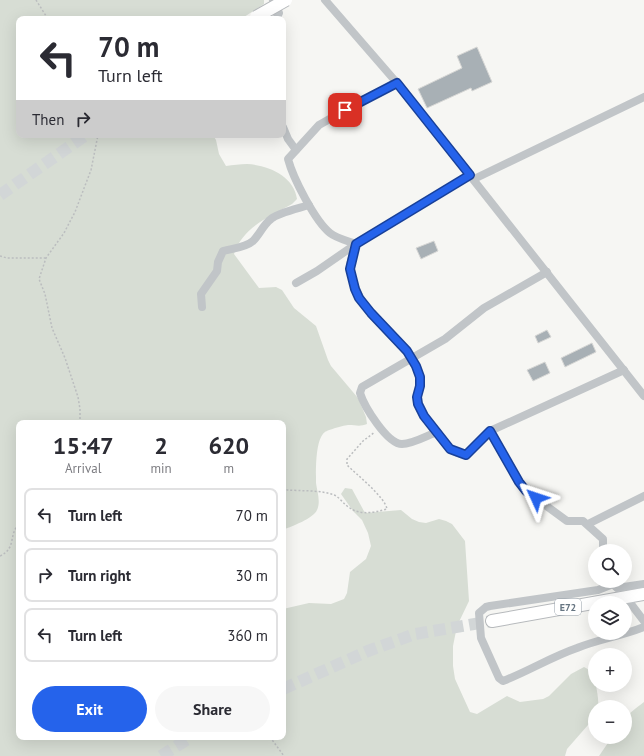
<!DOCTYPE html>
<meta charset="utf-8">
<style>
body{margin:0;font-family:"PT Sans",sans-serif;background:#f7f7f7;color:#2b2b33;height:100vh;display:flex;flex-direction:column;font-size:15px;white-space:nowrap}
*{box-sizing:border-box;margin:0}
p{font-size:13px;color:#7c7c81}
.icon{flex:none;width:22px;height:22px;fill:none;stroke:currentColor;stroke-width:2;stroke-linecap:round;stroke-linejoin:round}
.map{position:relative;flex:1;overflow:hidden}
.side{position:absolute;left:16px;top:420px;width:270px;height:320px;display:flex;flex-direction:column;background:#fff;border-radius:8px;box-shadow:0 4px 16px #0002}
.side>*{flex:none}
.hud{position:absolute;left:16px;top:16px;width:270px;height:122px;border-radius:8px;box-shadow:0 4px 16px #0002;background:#fff;color:#2b2b33;overflow:hidden}
.tools{position:absolute;left:588px;top:544px;display:grid;gap:8px}
.tools a{display:grid;place-items:center;width:44px;height:44px;border-radius:50%;background:#fff;box-shadow:0 4px 16px #0002;font-size:20px}
.pin{position:absolute;display:grid;place-items:center;width:34px;height:34px;color:#fff;margin:-17px;border-radius:8px;box-shadow:0 2px 6px #0006}
.me{position:absolute;width:44px;margin:-22px;rotate:312deg;stroke-linejoin:round;filter:drop-shadow(0 0 3px #0008)}
.turn{display:flex;align-items:center;gap:14px;height:84px;padding:0 16px;font-size:18px}
.turn .icon{width:52px;height:52px;stroke-width:2.5}
.turn b{display:block;font-size:28px;line-height:34px}
.then{display:flex;align-items:center;height:38px;padding:0 16px;background:#0003;gap:8px;font-size:15px}
.eta{display:flex;justify-content:space-evenly;align-items:center;height:68px;text-align:center}
.eta b{font-size:24px;font-weight:600;line-height:28px}
.button{display:flex;gap:8px;margin-top:auto;padding:8px 16px}
.button a{flex:1;height:46px;border-radius:24px;background:#2563eb;color:#fff;font-size:16px;font-weight:600;line-height:46px;text-align:center}
.button a+a{background:#f7f7f7;color:#2b2b33}
ul{padding:0;list-style:none}
li{display:flex;align-items:center;gap:12px;height:54px;margin:0 8px 6px;padding:0 8px;border:2px solid #e1e1e2;border-radius:8px}
li div{flex:1}
li b{display:block;font-size:15px}
li em{font-style:normal}
.map>svg:first-child{display:block}
.green{fill:#d7ddd4}
.building{fill:#a8b0b5;stroke:#d7d7d5}
.lines{fill:none;stroke-linecap:round;stroke-linejoin:round}
.highway-tunnel{stroke:#d2d6d7;stroke-width:12;stroke-dasharray:12 6;stroke-linecap:butt}
.highway-casing{stroke:#b6b9bc;stroke-width:14}
.path{stroke:#bbbdbf;stroke-width:1.5;stroke-dasharray:2 2;stroke-linecap:butt}
.minor{stroke:#c1c5c8;stroke-width:8}
.highway{stroke:#fff;stroke-width:12}
.highway-bridge-casing{stroke:#b6b9bc;stroke-width:14;stroke-linecap:butt}
.highway-bridge{stroke:#fff;stroke-width:12}
.route-casing{stroke:#184099;stroke-width:10}
.route{stroke:#2563eb;stroke-width:7}
.labels{text-anchor:middle;dominant-baseline:central;stroke-width:4;stroke-linejoin:round;paint-order:stroke}
.shield{fill:#fff;stroke:#949ea8;stroke-width:1}
.shield-label{font-size:10px;font-weight:bold;fill:#667582}
</style>
<div class="map">
<svg width="644" height="756" viewBox="0 0 644 756">
<rect width="100%" height="100%" fill="#f6f6f3"/>
<!-- green -->
<g class="green">
<path d="M0 0H264V4L241 19H19V135H213L216 140 219 154 226 166C233 165 240 164 247 164 268 165 294 176 297 199L292 204C269 217 243 227 234 254L259 288 276 287 282 290 294 308 316 326 328 360 331 366 358 398 366 417 367 424C360 427 355 425 349 425 344 425 328 430 325 432 315 439 316 471 316 483 317 491 321 502 317 510 313 519 292 526 283 530V423H19V737H283V609L309 603 331 604 344 599 347 593 350 572 366 559 371 546 368 533 362 520 353 511 341 494 345 488 352 489 365 513 401 510 412 519 419 522 426 523 439 519 446 521 452 524 465 541 469 601 457 626 453 646V666L455 679 470 712 477 714 507 696 520 702 543 699 549 696 571 674 584 667C592 671 595 676 595 685H596C597 692 599 700 598 707H595V717L567 749 565 756H0Z"/>
<path d="M644 702V756H599L612 737H625C625 714 626 716 644 702Z"/>
</g>
<!-- building -->
<g class="building">
<path d="M477 47 492 82 472 91 471 88 427 108 418 89 462 68 457 56Z"/>
<path d="M434 241 438 251 421 259 416 248Z"/>
<path d="M547 330 551 337 538 343 535 336Z"/>
<path d="M592 343 596 352 565 367 561 358Z"/>
<path d="M545 362 550 373 533 381 527 370Z"/>
</g>
<g class="lines">
<!-- highway-tunnel -->
<g class="highway-tunnel">
<path d="M0 195 86 135"/>
<path d="M283 689 368 651 415 634 492 621"/>
<path d="M161 756 191 737"/>
</g>
<defs>
<path id="highway" d="M492 621 644 594"/>
</defs>
<!-- highway casing -->
<use href="#highway" class="highway-casing"/>
<!-- path -->
<g class="path">
<path d="M36 0 48 19"/>
<path d="M0 256 7 258H46"/>
<path d="M80 423V409L78 397 65 358 52 328 45 294 39 279 46 258 64 233 75 212 91 170 98 135"/>
<path d="M283 492 287 490C300 491 322 490 334 495 338 496 342 502 346 505 358 516 372 513 387 509 385 497 356 474 347 465V459L363 441 375 432"/>
<path d="M0 556C17 548 8 535 19 524"/>
<path d="M270 737 284 756"/>
</g>
<!-- minor -->
<g class="minor">
<path d="M273 0 279 13 276 19"/>
<path d="M325 0 397 83 644 396"/>
<path d="M283 127 288 139 296 150"/>
<path d="M474 179 644 97"/>
<path d="M356 244C354 252 350 260 350 268 350 272 352 276 353 280 363 318 398 332 415 365 419 371 420 378 420 385 419 391 416 397 418 403 419 411 445 445 452 450 456 453 461 454 466 455L490 431 624 370"/>
<path d="M356 244C348 241 336 238 330 233 315 221 293 178 288 159L319 125 372 95 397 83"/>
<path d="M296 283 317 271 356 244 470 175"/>
<path d="M202 307 201 294 217 271 218 262 223 251C233 248 245 248 253 241 260 234 263 225 271 219 277 213 300 208 309 205"/>
<path d="M490 431 519 482 526 491 567 521H583L603 539V551"/>
<path d="M437 432C426 436 413 444 402 444 387 444 364 406 360 393L362 387 445 339 484 308 547 272"/>
<path d="M588 524 644 496"/>
<path d="M611 581 613 584 617 588 644 584"/>
<path d="M613 584 598 590 490 606 486 607 479 613 481 638 499 678 503 681C529 671 551 657 577 648 599 639 622 636 644 627"/>
<path d="M631 604 644 621"/>
</g>
<!-- highway -->
<use href="#highway" class="highway"/>
<defs>
<path id="highway-bridge" d="M256 17 286 0"/>
</defs>
<!-- highway-bridge casing -->
<use href="#highway-bridge" class="highway-bridge-casing"/>
<!-- highway-bridge -->
<use href="#highway-bridge" class="highway-bridge"/>
</g>
<g class="lines">
<defs>
<path id="route" d="M345 110 397 83 470 175 356 244 350 269 355 289 359 298 371 313 407 351 416 366 420 377V386L417 397 418 404 424 416 450 449 466 455 490 431 519 482 526 491 536 498"/>
</defs>
<!-- route casing -->
<use href="#route" class="route-casing"/>
<!-- route -->
<use href="#route" class="route"/>
</g>
<g class="labels">
<!-- shield labels -->
<rect class="shield" x="555" y="599" width="26" height="16" rx="3"/>
<g class="shield-label">
<text x="568" y="607">E72</text>
</g>
</g>
</svg>
<div class="tools">
<a><svg class="icon" aria-label="search" viewBox="0 0 24 24"><circle cx="10" cy="10" r="6"/><path d="M15 15l6 6"/></svg></a>
<a><svg class="icon" aria-label="layers" viewBox="0 0 24 24"><path d="M12 4l9 5-9 5-9-5zM3 14l9 5 9-5"/></svg></a>
<a>+</a>
<a>−</a>
</div>
<div class="pin" style="left:345px;top:110px;background:#d93025"><svg class="icon" aria-label="arrive" viewBox="0 0 24 24"><path d="M6 21V4h12l-3 4 3 4H6"/></svg></div>
<svg class="me" style="left:536px;top:498px" viewBox="-20 -20 40 40"><path d="M0-17L14 15 0 8-14 15z" fill="#2563eb" stroke="#fff" stroke-width="4"/></svg>
<div class="hud">
<div class="turn"><svg class="icon" aria-label="left" viewBox="0 0 24 24"><path d="M17 20v-9H6M10 6l-5 5 5 5"/></svg><div><b>70 m</b>Turn left</div></div>
<div class="then">Then<svg class="icon" aria-label="right" viewBox="0 0 24 24"><path d="M7 20v-9h11M14 6l5 5-5 5"/></svg></div>
</div>
<section class="side">
<div class="eta">
<div><b>15:47</b><p>Arrival</p></div>
<div><b>2</b><p>min</p></div>
<div><b>620</b><p>m</p></div>
</div>
<ul>
<li><svg class="icon" aria-label="left" viewBox="0 0 24 24"><path d="M17 20v-9H6M10 6l-5 5 5 5"/></svg><div><b>Turn left</b></div><em>70 m</em></li>
<li><svg class="icon" aria-label="right" viewBox="0 0 24 24"><path d="M7 20v-9h11M14 6l5 5-5 5"/></svg><div><b>Turn right</b></div><em>30 m</em></li>
<li><svg class="icon" aria-label="left" viewBox="0 0 24 24"><path d="M17 20v-9H6M10 6l-5 5 5 5"/></svg><div><b>Turn left</b></div><em>360 m</em></li>
</ul>
<div class="button"><a>Exit</a><a>Share</a></div>
</section>
</div>
